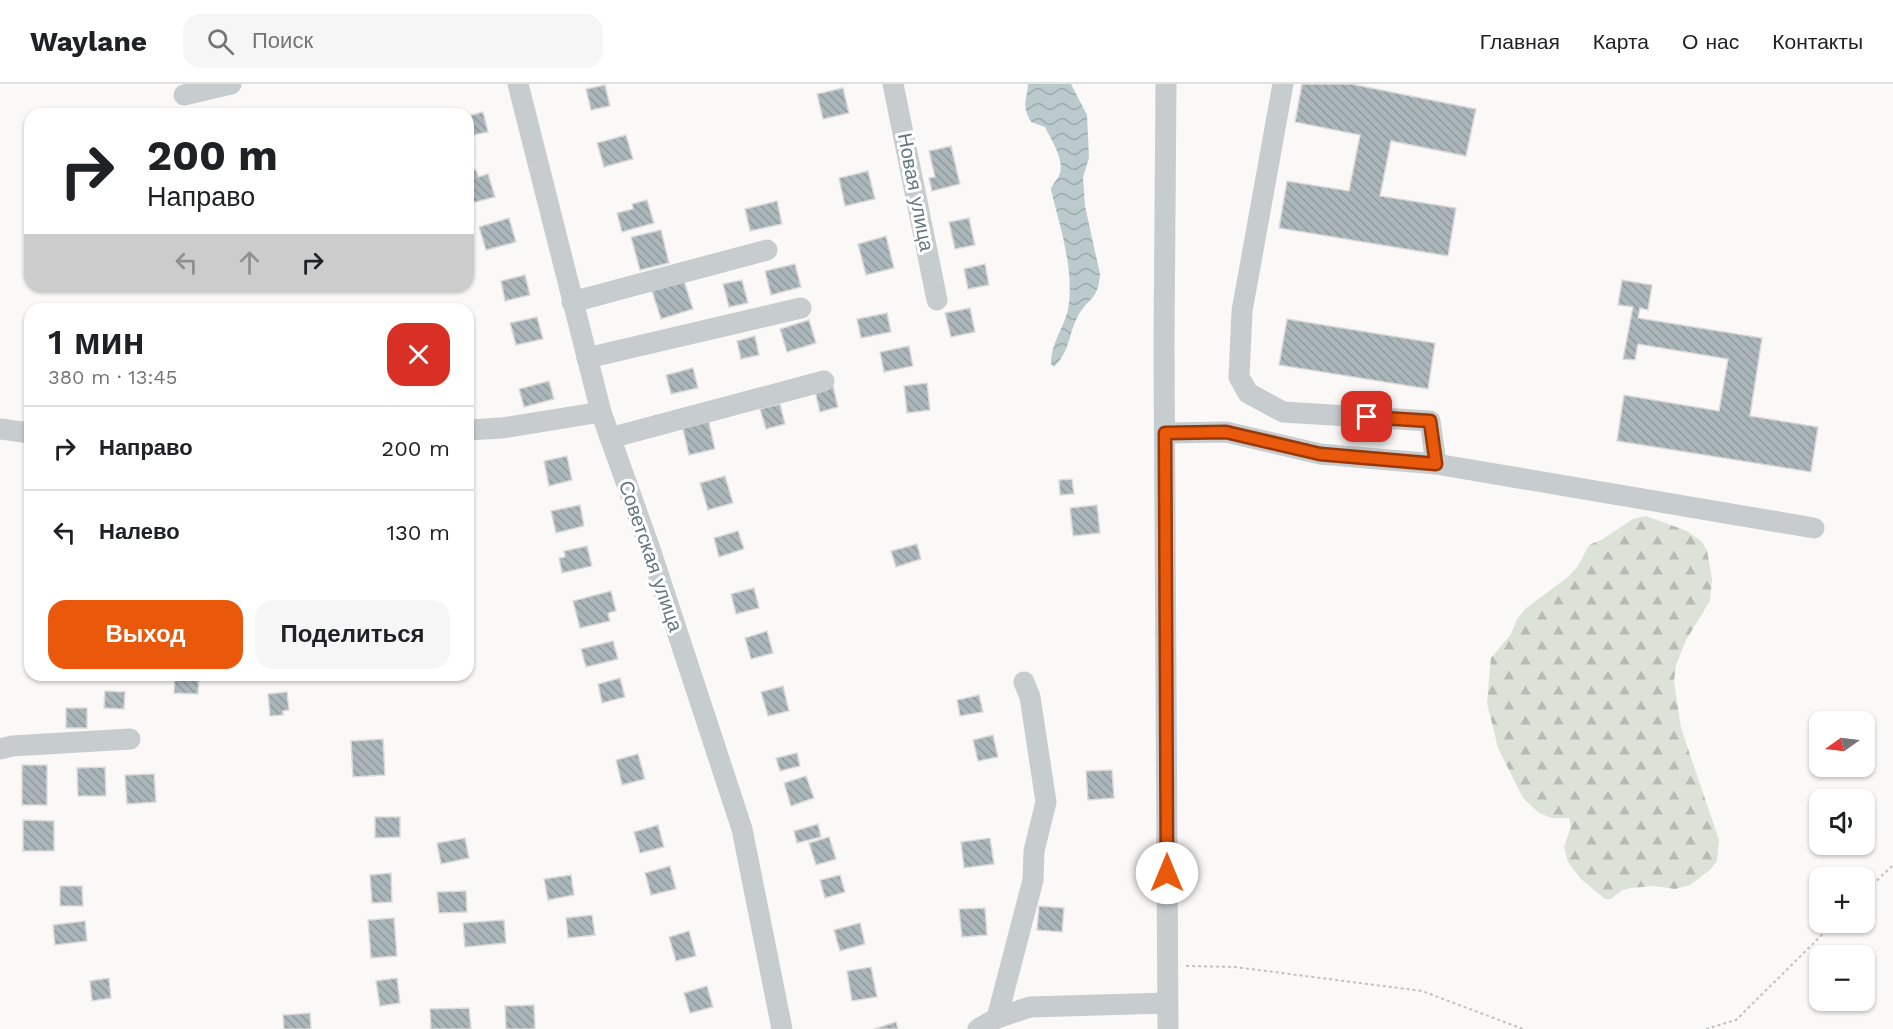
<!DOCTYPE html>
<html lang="ru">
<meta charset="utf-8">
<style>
body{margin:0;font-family:"Work Sans",sans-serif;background:#f6f6f6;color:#202124;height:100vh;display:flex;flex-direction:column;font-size:22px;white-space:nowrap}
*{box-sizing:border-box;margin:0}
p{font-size:20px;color:#757577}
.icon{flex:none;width:33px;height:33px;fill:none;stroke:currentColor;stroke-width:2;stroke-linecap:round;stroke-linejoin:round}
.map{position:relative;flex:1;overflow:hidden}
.sheet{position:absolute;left:24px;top:219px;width:450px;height:378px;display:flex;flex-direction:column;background:#fff;border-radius:18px;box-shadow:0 2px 4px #0004}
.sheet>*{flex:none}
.guide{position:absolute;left:24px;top:24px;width:450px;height:183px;border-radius:18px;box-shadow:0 2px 4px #0004;background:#fff;color:#202124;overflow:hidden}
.needle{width:39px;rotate:256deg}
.tools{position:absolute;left:1809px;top:627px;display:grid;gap:12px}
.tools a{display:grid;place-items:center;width:66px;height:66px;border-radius:12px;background:#fff;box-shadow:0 2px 4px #0004;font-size:30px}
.pin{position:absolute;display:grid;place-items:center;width:51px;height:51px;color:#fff;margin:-26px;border-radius:12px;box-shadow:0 3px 9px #0006}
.me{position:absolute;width:66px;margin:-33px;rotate:0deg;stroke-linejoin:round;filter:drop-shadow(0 0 4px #0008)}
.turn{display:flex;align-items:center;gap:21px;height:126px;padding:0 24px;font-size:27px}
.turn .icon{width:78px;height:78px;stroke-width:2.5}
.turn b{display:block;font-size:42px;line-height:51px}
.lanes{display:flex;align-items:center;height:57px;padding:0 24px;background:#0003;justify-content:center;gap:30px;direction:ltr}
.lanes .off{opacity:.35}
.round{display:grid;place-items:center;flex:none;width:63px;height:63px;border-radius:18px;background:#f6f6f6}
.headline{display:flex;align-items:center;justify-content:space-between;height:102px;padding:0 24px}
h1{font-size:36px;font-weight:600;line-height:45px}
.primary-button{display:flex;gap:12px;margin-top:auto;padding:12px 24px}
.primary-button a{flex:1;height:69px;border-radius:18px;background:#ea580c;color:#fff;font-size:24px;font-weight:600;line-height:69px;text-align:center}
.primary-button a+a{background:#f6f6f6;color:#202124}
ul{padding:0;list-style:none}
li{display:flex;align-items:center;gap:18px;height:84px;padding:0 24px;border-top:2px solid #e0e0e0}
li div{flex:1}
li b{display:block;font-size:22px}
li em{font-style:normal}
header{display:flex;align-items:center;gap:36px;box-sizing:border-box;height:84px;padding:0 30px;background:#fff;border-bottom:2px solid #e0e0e0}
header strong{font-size:28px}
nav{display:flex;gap:33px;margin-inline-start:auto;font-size:21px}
.search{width:420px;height:54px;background:#f6f6f6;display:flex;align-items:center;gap:15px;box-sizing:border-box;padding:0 21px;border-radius:18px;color:#757577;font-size:22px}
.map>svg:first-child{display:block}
.forest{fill:url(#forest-firs)}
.water{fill:url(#water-waves)}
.building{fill:url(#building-back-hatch);stroke:#dcdbd9;stroke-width:1.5}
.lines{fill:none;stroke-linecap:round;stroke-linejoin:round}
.path{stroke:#bec2c4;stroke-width:2;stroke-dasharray:3 3;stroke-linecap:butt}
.minor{stroke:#c7cccf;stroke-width:21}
.route-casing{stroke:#983908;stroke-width:15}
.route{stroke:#ea580c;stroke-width:10}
.labels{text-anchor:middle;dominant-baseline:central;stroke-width:6;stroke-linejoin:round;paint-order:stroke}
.street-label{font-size:20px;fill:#627984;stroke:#fff}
</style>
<header>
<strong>Waylane</strong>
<div class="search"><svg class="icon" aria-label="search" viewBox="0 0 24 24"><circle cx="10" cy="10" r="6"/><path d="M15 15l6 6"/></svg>Поиск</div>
<nav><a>Главная</a><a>Карта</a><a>О нас</a><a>Контакты</a></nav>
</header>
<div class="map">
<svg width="1893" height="945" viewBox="0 0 1893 945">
<defs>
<pattern id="forest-firs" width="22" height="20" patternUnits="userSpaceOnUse" patternTransform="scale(1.5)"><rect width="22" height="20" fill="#dce2d8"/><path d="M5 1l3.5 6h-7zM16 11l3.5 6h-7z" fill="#b6bcb5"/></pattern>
<pattern id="water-waves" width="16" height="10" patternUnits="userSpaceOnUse" patternTransform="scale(1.5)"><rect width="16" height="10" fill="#bbcbcd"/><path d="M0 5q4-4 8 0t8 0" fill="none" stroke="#9baaac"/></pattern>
<pattern id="building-back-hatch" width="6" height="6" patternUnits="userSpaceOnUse" patternTransform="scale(1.5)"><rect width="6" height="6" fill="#abb6bb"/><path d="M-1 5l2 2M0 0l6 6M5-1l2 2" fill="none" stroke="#8f999e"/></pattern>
</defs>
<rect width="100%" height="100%" fill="#faf9f7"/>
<!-- forest -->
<path class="forest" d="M1646 432 1687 447 1701 457 1707 466 1712 495 1710 517 1686 556 1676 581 1674 597 1681 644 1719 756 1717 777 1710 786 1690 801 1675 805 1654 802 1631 804 1622 806 1611 815H1605L1581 795 1568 778 1564 763 1571 743 1569 734H1552L1539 729 1523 714 1498 664 1487 619 1491 574 1511 550 1517 535 1525 525 1569 492 1578 482 1589 461 1603 455 1633 435Z"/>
<!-- water -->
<path class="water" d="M1028 0H1071L1087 31 1089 74 1083 93 1085 122 1100 190C1098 218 1088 213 1078 232 1068 250 1071 266 1054 283L1051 280C1051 256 1067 241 1069 219 1073 181 1060 143 1051 106 1052 99 1058 96 1060 89 1064 74 1051 56 1045 43L1031 38C1021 19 1027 18 1028 0Z"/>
<!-- building -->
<g class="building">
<path d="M1302 0H1351L1476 25 1466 72 1391 57 1380 112 1456 124 1448 172 1279 144 1287 97 1349 107 1360 51 1295 38Z"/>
<path d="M605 1 610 22 591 26 586 5Z"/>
<path d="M843 4 849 29 823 35 817 10Z"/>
<path d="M483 28 488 48 468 52V32Z"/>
<path d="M626 51 633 75 604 83 597 59Z"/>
<path d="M951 62 960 100 932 107 929 94 935 93 929 67Z"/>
<path d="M476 86 478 93 488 90 495 113 468 120V88Z"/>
<path d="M868 87 875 115 845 122 839 94Z"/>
<path d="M647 116 654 139 622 148 617 129 633 125 632 120Z"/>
<path d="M777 117 782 140 750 147 745 125Z"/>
<path d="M509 134 516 158 486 166 479 143Z"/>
<path d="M969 134 975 161 955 165 949 138Z"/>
<path d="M661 146 669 179 640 186 631 153Z"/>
<path d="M886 152 894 184 866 191 858 160Z"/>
<path d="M795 180 801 203 771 211 765 187Z"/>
<path d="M985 180 989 201 968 205 964 185Z"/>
<path d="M525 191 530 211 505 217 501 197Z"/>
<path d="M742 196 748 219 729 223 723 200Z"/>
<path d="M1622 196 1652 201 1648 226 1640 224 1638 234 1762 254 1750 332 1818 343 1811 388 1617 357 1624 311 1719 327 1728 275 1638 260 1635 276 1623 275 1633 223 1618 221Z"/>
<path d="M684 197 693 225 661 235 652 207Z"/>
<path d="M970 224 975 248 951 253 945 229Z"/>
<path d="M887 229 891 248 861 254 857 235Z"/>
<path d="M537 233 543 255 516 261 510 239Z"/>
<path d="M1287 235 1435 259 1428 305 1279 281Z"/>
<path d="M809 236 816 259 787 268 780 245Z"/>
<path d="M755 252 759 271 741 275 737 257Z"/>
<path d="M909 262 913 282 884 288 880 268Z"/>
<path d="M693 284 698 304 671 310 666 291Z"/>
<path d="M549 297 554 315 524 323 519 305Z"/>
<path d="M927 299 930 326 907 329 904 302Z"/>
<path d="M833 302 838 323 820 328 815 307Z"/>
<path d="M780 320 785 340 766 345 760 325Z"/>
<path d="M708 335 715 365 689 371 682 341Z"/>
<path d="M567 372 572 396 549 402 544 377Z"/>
<path d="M725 392 733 419 708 426 700 399Z"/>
<path d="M1072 395 1074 410 1060 411 1059 396Z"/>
<path d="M580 421 584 442 556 449 551 427Z"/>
<path d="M1097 421 1100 449 1073 452 1070 424Z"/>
<path d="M738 447 744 465 719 473 714 454Z"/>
<path d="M917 460 921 475 896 483 891 467Z"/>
<path d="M587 462 592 482 562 489 559 474 565 473 564 467Z"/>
<path d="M754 504 759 524 736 530 731 510Z"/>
<path d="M611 507 616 527 608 529 610 537 580 544 573 517Z"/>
<path d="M767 547 773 569 751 575 745 554Z"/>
<path d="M613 557 618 575 586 583 581 565Z"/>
<path d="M175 591H199L198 610 174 609Z"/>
<path d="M620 594 625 613 602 619 598 600Z"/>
<path d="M783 602 789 627 768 632 761 608Z"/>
<path d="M105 607 125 608 124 625 104 624Z"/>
<path d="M287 608 289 626 283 627V631L270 632 268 610Z"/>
<path d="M979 611 983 628 960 632 957 616Z"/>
<rect x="66" y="624" width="21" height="20"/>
<path d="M993 651 998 673 978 677 973 656Z"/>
<path d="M383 655 385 691 353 693 351 657Z"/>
<path d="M797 669 800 682 780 687 776 674Z"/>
<path d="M638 670 645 695 622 701 616 676Z"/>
<rect x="22" y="681" width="25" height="40"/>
<path d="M105 683 106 712H78L77 684Z"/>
<path d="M1112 686 1114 714 1088 716 1086 687Z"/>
<path d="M154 690 156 718 127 720 125 691Z"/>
<path d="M806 692 814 714 791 722 784 699Z"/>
<path d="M375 733H400V753L375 754Z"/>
<path d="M23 736 54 737V767H23Z"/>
<path d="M818 740 821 753 797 759 794 747Z"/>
<path d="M658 741 664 763 640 769 634 748Z"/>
<path d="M829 753 836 775 816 781 809 759Z"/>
<path d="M465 754 469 774 441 780 437 759Z"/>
<path d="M990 754 994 780 964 784 961 758Z"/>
<path d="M670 782 676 805 651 811 645 789Z"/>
<path d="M391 789 392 818 372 819 370 791Z"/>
<path d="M571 791 574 811 548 816 544 795Z"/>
<path d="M840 791 845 808 825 814 820 796Z"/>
<path d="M60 802H82L83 822H60Z"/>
<path d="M466 807 467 828 439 829 437 808Z"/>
<path d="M1039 822 1064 824 1062 848 1037 846Z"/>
<path d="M985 824 987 851 962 853 959 825Z"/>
<path d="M592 831 595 851 568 854 566 834Z"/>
<path d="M394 834 397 872 371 874 368 836Z"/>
<path d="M504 836 506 859 465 863 463 839Z"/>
<path d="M85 837 87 857 55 861 53 841Z"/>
<path d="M860 839 865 860 840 867 834 846Z"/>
<path d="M689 847 696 872 676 877 669 853Z"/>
<path d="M871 883 877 913 852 917 847 887Z"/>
<path d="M109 894 111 914 92 917 90 897Z"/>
<path d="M397 894 400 919 380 922 376 897Z"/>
<path d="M707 902 713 923 690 929 684 909Z"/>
<path d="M534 921 535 945H506L505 922Z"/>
<path d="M469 924 471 945H431L430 925Z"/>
<path d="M310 929 311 945H284L283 931Z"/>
<path d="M896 938 898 945H874Z"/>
</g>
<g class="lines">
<!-- path -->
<g class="path">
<path d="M1864 809 1893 781"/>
<path d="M1186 882 1235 883 1422 907 1523 945"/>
<path d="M1706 945 1736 936 1835 838"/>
</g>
<!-- minor -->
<g class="minor">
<path d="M518 0 601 328 649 462 742 745 782 945"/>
<path d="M893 0 937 216"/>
<path d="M1166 0 1164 261 1168 945"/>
<path d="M184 11 231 0"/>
<path d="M572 218 767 166"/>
<path d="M587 274 801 224"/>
<path d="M0 345 30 349"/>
<path d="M468 346 502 344 601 328"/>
<path d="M1165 349 1226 348 1320 370 1436 380 1430 337 1283 328 1248 309 1239 293 1242 227 1283 0"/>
<path d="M610 354 824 297"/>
<path d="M1436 380 1814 444"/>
<path d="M0 665 12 662 130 655"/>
<path d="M997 934 1033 796 1034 767 1046 718 1030 613 1024 598"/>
<path d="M978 945 997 934 1030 923 1167 919"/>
</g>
</g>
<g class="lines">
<defs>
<path id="route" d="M1167 789 1165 349 1226 348 1320 370 1436 380 1430 337 1367 333"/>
</defs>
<!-- route casing -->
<use href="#route" class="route-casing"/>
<!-- route -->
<use href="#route" class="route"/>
</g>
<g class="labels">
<!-- street labels -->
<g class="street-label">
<text transform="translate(916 108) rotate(79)">Новая улица</text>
<text transform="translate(651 472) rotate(71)">Советская улица</text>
</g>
</g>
</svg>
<div class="tools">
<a><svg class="needle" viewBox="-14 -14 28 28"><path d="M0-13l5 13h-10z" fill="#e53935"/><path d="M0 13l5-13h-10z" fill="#757577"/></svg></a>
<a><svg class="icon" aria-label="sound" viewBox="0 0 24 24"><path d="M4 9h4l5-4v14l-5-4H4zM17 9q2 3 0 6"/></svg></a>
<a>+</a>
<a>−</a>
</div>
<div class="pin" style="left:1367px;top:333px;background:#d93025"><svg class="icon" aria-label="arrive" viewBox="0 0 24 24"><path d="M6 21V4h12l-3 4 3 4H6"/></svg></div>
<svg class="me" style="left:1167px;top:789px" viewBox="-20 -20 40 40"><circle r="19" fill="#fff"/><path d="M0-13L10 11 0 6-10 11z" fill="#ea580c"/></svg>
<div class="guide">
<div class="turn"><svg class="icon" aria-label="right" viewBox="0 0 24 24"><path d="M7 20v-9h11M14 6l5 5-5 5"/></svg><div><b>200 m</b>Направо</div></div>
<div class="lanes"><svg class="icon off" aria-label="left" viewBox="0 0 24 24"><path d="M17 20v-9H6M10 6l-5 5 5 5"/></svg><svg class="icon off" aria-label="ahead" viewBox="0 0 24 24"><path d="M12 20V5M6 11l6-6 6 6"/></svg><svg class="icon" aria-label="right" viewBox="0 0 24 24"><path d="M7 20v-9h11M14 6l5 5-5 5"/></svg></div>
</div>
<section class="sheet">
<div class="headline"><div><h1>1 мин</h1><p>380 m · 13:45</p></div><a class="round" style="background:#d93025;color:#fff"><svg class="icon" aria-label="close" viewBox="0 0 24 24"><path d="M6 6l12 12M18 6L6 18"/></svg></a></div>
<ul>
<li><svg class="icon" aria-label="right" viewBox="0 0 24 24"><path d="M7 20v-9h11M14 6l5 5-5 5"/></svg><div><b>Направо</b></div><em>200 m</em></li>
<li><svg class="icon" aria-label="left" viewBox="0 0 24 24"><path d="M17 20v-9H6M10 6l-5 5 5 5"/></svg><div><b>Налево</b></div><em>130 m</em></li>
</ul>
<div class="primary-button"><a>Выход</a><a>Поделиться</a></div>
</section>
</div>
